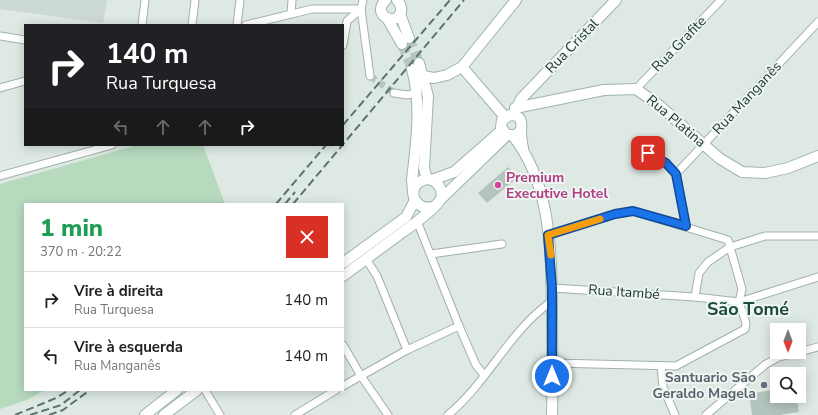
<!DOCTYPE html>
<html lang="pt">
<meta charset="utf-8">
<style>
body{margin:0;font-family:"Nunito Sans",sans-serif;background:#f2f2f2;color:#222;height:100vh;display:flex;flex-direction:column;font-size:15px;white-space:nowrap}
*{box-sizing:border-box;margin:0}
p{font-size:13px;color:#767676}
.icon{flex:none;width:22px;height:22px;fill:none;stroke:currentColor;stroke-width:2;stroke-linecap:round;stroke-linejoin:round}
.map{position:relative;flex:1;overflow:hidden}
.details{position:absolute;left:24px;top:203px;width:320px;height:188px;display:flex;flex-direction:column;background:#fff;border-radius:0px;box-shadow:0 2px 10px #0003}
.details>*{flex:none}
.hud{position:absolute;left:24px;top:24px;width:320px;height:122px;border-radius:0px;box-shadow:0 2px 10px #0003;background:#202124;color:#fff;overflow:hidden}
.needle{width:26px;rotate:180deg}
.buttons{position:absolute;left:770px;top:323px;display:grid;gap:8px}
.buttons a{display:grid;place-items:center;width:36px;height:36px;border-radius:0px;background:#fff;box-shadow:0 2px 10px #0003;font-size:20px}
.pin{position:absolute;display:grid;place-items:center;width:34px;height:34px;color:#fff;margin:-17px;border-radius:8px;box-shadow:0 2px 6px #0006}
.me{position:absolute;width:44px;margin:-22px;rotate:0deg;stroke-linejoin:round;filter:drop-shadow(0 0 3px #0008)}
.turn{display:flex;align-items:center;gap:14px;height:84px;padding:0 16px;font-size:18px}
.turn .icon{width:52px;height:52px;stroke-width:2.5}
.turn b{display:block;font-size:28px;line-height:34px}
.lanes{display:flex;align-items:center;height:38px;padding:0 16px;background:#0003;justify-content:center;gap:20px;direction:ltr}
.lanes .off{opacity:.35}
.round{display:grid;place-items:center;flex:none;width:42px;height:42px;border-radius:0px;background:#f2f2f2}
.overview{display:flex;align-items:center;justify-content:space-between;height:68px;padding:0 16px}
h1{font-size:24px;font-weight:800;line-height:30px;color:#1e9e55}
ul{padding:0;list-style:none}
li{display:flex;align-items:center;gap:12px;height:56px;padding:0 16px;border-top:1px solid #e0e0e0}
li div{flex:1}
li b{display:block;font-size:15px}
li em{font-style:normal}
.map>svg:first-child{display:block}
.built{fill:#ccd9d2}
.green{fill:#b7dabf}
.building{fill:#b3c4bc}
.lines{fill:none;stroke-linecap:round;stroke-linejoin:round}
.street-tunnel{stroke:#b8c6c0;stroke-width:7;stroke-dasharray:7 3.5;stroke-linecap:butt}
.secondary-tunnel{stroke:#b8c6c0;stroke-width:10;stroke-dasharray:10 5;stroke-linecap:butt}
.street-casing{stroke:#a1b0aa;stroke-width:9}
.secondary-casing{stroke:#9eb4ab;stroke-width:12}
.street{stroke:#fff;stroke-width:7}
.secondary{stroke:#fff;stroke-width:10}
.rail{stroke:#5a746c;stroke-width:2;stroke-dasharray:8 4;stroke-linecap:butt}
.route-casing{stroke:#114b97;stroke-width:10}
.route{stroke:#1a73e8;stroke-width:7}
.slow{stroke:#f59e0b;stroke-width:7}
.hotel-dot{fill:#d1479c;stroke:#eef6f2;stroke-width:1.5}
.worship-dot{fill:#6b7280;stroke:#eef6f2;stroke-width:1.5}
.labels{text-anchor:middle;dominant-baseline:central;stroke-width:4;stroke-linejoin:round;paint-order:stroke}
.street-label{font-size:14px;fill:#203830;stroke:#eef6f2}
.hotel-label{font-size:14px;font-weight:bold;fill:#b23c85;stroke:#eef6f2;text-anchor:start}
.worship-label{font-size:14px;font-weight:bold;fill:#5b616d;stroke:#eef6f2;text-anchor:end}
.district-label{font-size:18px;font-weight:bold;fill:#1d493c;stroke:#eef6f2}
</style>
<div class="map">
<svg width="818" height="415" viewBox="0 0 818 415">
<rect width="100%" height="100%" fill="#dee9e4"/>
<!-- built -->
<path class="built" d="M0 0H107L103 23 0 9Z"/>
<!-- green -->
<path class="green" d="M137 145H203L225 204H25V390H45L27 400 0 409V184Z"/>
<!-- building -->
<g class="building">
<path d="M508 167 517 178 487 203 478 193Z"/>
<path d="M777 389V396H796L799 412 780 415H752L749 394Z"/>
</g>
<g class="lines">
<!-- street-tunnel -->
<path class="street-tunnel" d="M370 76 394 93"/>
<!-- secondary-tunnel -->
<g class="secondary-tunnel">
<path d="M409 38 419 63"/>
<path d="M402 44 412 69"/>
</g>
<defs>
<g id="street">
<path d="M363 0 361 9 370 76"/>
<path d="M291 14 292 0"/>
<path d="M142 25 145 0"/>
<path d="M192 25 195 0"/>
<path d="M237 25 240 0"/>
<path d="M246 25 312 9H361"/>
<path d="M0 36 25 40"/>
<path d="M343 45 347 21 361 9"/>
<path d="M0 88 25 81"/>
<path d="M636 89 721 0"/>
<path d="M394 93 407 95 417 93"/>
<path d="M648 153 666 163 676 174 686 226"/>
<path d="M676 174 818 22"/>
<path d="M0 176 112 145"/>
<path d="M417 221 459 326 476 365 484 375"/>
<path d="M548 235 615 214 633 211 728 240 742 289 739 302"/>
<path d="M431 254 502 244"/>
<path d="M366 259 377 276 407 350"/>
<path d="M552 288 695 297 739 302 818 277"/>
<path d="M695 297 699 273 708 262 730 247 765 236H818"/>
<path d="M343 345 361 376 388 415"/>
<path d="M799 352 818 347"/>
<path d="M553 363 676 366 745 329 746 323 739 302"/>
<path d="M661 366 663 387 675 415"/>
<path d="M343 386 407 350 459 326"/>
<path d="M205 390 220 415"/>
<path d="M295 415 336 390"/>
<path d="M448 415C488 382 509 331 552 301"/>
<path d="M706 415 766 364 779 357 799 352"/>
</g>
<g id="secondary">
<path d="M386 0C370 14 396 28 401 12 402 7 400 3 397 0"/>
<path d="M400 14 409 38"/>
<path d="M387 18 402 44"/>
<path d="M419 63 428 96 424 168 427 179"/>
<path d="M462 67 505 117"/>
<path d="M412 69C422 106 416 143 412 180L413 192"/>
<path d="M423 76 434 78 447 75 462 67 516 0"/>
<path d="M515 108 604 90 636 89 660 106 719 158 742 172 765 173 788 168 818 156"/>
<path d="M515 111 521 99 616 0"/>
<path d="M521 130 516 135H507L501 127 502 120 510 115C522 115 522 122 521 131 521 136 522 143 523 148"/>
<path d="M513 136C551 184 551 250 552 308 552 344 553 379 552 415"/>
<path d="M432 180 454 172 502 130"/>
<path d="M441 199 507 135"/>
<path d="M343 263 406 217 415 200"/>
<path d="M343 276C362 262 381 248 400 234 413 225 427 215 438 203 448 192 435 174 421 181 405 189 416 214 435 206"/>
<path d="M145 415 177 390"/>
<path d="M164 415 197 390"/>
</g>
</defs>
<!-- street casing -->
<use href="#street" class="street-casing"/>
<!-- secondary casing -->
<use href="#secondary" class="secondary-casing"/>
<!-- street -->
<use href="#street" class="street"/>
<!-- secondary -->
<use href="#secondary" class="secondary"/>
<!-- rail -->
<g class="rail">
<path d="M343 125 450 0"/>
<path d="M276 204 326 145"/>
<path d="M285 204 295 192"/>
<path d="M293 204 464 0"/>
<path d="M15 415 56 398 69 390"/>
<path d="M30 415 61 405 80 390"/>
<path d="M49 415 63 410 90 390"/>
</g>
</g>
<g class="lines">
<defs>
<path id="route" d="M552 376V288L548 235 615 214 633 211 686 226 676 174 666 163 648 153"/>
</defs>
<!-- route casing -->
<use href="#route" class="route-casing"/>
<!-- route -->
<use href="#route" class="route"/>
<!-- slow -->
<path class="slow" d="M551 255 548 235 600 219"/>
</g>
<!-- markers -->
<circle class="hotel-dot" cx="498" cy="185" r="4"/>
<circle class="worship-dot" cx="764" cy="385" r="4"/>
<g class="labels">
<!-- street labels -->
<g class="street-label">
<text transform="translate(679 44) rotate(-46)">Rua Grafite</text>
<text transform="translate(572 46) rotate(-46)">Rua Cristal</text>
<text transform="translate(747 98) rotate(-47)">Rua Manganês</text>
<text transform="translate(676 121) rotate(40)">Rua Platina</text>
<text transform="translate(624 292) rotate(4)">Rua Itambé</text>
</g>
<!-- hotel labels -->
<g class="hotel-label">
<text x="506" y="177">Premium<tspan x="506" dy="16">Executive Hotel</tspan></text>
</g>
<!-- worship labels -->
<g class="worship-label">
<text x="756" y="377">Santuario São<tspan x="756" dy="16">Geraldo Magela</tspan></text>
</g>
<!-- district labels -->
<g class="district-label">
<text x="748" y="309">São Tomé</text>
</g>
</g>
</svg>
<div class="buttons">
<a><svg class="needle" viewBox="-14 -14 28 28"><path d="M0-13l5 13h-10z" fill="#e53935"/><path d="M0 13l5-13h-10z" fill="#767676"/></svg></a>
<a><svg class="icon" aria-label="search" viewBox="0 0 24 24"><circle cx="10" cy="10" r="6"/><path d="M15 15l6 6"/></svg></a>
</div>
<div class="pin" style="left:648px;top:153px;background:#d93025"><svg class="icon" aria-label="arrive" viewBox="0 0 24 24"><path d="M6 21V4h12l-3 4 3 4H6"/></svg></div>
<svg class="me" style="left:552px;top:376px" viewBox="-20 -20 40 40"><circle r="17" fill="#1a73e8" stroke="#fff" stroke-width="3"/><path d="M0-11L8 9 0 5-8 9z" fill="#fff"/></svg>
<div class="hud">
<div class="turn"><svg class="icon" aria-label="right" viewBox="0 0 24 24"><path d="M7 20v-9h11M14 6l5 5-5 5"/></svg><div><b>140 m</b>Rua Turquesa</div></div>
<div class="lanes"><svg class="icon off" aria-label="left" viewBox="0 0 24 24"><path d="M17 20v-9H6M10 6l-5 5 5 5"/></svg><svg class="icon off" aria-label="ahead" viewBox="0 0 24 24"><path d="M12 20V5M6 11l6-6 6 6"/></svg><svg class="icon off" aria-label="ahead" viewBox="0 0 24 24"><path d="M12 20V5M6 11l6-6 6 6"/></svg><svg class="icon" aria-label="right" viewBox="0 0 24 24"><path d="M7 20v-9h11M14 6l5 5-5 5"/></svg></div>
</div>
<section class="details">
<div class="overview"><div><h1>1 min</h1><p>370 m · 20:22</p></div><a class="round" style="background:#d93025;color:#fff"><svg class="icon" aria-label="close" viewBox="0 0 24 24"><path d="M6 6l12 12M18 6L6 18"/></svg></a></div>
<ul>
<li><svg class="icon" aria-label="right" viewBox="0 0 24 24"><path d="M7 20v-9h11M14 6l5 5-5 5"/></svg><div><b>Vire à direita</b><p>Rua Turquesa</p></div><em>140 m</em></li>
<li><svg class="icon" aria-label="left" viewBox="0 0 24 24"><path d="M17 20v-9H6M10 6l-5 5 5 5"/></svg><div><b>Vire à esquerda</b><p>Rua Manganês</p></div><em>140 m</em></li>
</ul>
</section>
</div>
